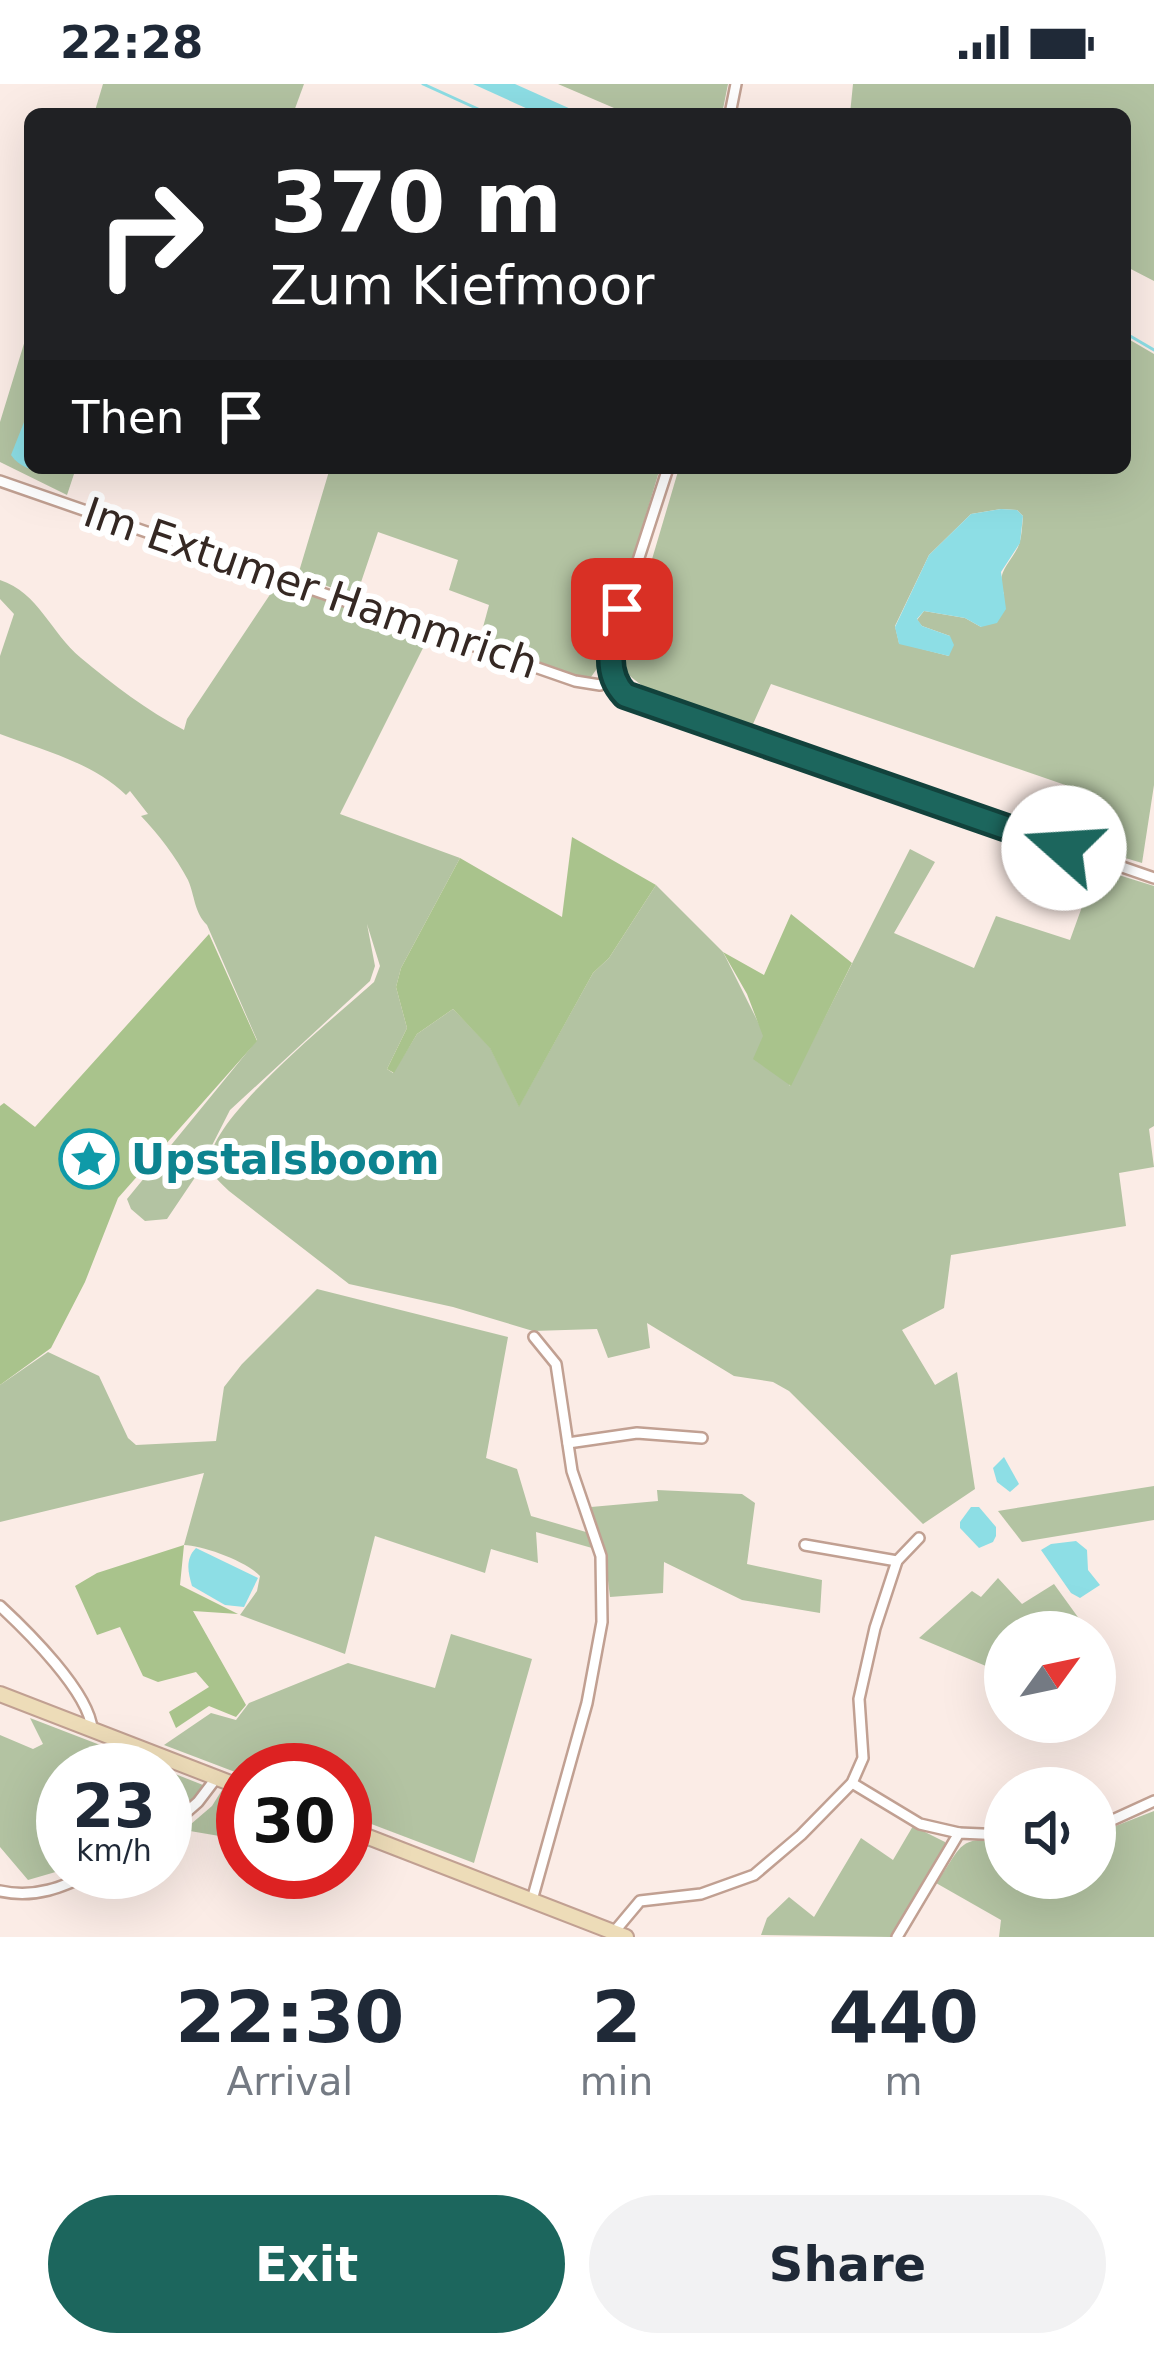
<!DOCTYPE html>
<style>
body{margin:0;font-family:"DejaVu Sans",sans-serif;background:#f2f2f3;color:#1f2937;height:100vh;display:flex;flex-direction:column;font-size:45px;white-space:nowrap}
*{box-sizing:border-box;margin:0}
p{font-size:39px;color:#747a83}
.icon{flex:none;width:66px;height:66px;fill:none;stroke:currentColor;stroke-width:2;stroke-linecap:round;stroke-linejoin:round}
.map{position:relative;height:1853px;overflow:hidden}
.sheet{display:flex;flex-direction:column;background:#fff;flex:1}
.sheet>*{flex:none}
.top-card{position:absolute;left:24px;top:24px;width:1107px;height:366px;border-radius:18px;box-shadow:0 12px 48px #0002;background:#202124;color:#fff;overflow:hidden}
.needle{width:78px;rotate:57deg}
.tools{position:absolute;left:984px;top:1527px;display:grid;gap:24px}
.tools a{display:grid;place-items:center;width:132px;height:132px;border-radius:50%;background:#fff;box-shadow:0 12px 48px #0002;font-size:60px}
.speed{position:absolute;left:36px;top:1659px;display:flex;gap:24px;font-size:60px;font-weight:700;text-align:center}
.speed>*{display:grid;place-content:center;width:156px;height:156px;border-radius:50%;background:#fff;box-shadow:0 12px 48px #0002;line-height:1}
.speed small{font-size:30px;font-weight:400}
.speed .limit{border:18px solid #d22;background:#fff;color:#111}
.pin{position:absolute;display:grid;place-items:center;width:102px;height:102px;color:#fff;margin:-51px;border-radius:24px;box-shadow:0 6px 18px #0006}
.me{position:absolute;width:132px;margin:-66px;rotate:289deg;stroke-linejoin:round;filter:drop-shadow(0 0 9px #0008)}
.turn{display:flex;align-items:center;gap:42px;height:252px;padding:0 48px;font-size:54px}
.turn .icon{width:156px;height:156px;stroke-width:2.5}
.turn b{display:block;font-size:84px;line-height:102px}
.then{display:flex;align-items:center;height:114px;padding:0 48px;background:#0003;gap:24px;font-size:45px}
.eta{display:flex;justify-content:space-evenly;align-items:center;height:204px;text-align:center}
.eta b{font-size:72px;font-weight:600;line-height:84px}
.button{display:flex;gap:24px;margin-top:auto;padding:24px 48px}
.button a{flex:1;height:138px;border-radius:72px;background:#1c665d;color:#fff;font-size:48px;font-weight:600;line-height:138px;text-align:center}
.button a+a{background:#f2f2f3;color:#1f2937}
.status{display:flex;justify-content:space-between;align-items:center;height:84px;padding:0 60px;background:#fff;direction:ltr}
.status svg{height:33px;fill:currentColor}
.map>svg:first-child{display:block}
.green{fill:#b3c3a2;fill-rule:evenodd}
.forest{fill:#a9c38c}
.water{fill:#8ddee5}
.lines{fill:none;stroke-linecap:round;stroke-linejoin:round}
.stream{stroke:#8ddee5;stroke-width:3}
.minor-casing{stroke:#c1a092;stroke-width:14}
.secondary-casing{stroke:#c1a092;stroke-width:18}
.minor{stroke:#fff;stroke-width:9}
.secondary{stroke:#eddcb8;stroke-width:14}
.route-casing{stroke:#12423c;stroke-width:30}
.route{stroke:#1c665d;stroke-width:21}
.labels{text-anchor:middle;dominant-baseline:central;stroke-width:12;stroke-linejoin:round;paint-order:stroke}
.street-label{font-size:42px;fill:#352823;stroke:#fff}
.culture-label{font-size:42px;font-weight:bold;fill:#0d838f;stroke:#fff;text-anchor:start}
</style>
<div class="status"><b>22:28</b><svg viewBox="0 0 49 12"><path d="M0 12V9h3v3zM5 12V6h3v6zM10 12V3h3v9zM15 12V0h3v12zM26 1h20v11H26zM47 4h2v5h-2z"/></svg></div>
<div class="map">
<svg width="1154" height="1853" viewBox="0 0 1154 1853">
<rect width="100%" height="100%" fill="#fbece6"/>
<!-- green -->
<g class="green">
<path d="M103 0H304L293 30H94Z"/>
<path d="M558 0H728L722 30H628Z"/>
<path d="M853 0H1154V197L1125 182V30H850Z"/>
<path d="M30 240V384H76L67 411 0 378V338Z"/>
<path d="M1125 253 1154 270V701L1142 779 1062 755 1074 704 771 600 749 649C717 635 635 610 621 580L679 384H1125ZM1001 425 1017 426 1023 432C1022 442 1022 454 1018 463 1009 481 995 489 1004 510L981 543 965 534 924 527 917 536 922 542 950 552 949 572 899 559 895 542 929 471 971 430Z"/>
<path d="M330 384H660L603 576 591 593H576L479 558 489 521 449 506 458 476 378 448 356 513 298 491Z"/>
<path d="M0 496C39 509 50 548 81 574 112 600 148 627 184 646L187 635 277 500 429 552 340 730 460 774 401 884 396 903 407 944 387 985 393 989 417 950 453 925 490 963 519 1022 593 889 609 874 656 801 723 868 790 1002 910 765 935 778 894 849 974 884 996 832 1070 856 1096 784 1154 802V1042L1149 1045 1154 1083 1119 1089 1126 1142 951 1171 944 1224 902 1246 935 1301 957 1288 975 1405 923 1440 789 1307 773 1298 734 1292 647 1239 650 1264 608 1274 597 1245 533 1247 453 1223 349 1200 229 1107C220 1098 210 1091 210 1077 211 1032 338 931 374 898L380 882 367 840 375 882 370 897 230 1026 198 1089 167 1135 145 1137 131 1125 127 1115 257 956 207 841C194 828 195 812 188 796 176 773 159 751 141 732L148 730 130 707 126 711C94 679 42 666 0 650V572L14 530 0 515Z"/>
<path d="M317 1205 508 1253 486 1374 517 1385 531 1432 586 1448 592 1464 536 1448 538 1479 491 1465 485 1489 375 1452 345 1570 240 1531 257 1507 260 1492C248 1478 202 1461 184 1461L204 1389 0 1438V1301L48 1268 99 1292 128 1354 136 1361 216 1357 224 1303 242 1280Z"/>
<path d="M1154 1402V1436L1022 1458 998 1427Z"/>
<path d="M657 1406 742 1410 755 1419 747 1480 822 1496 820 1529 742 1516 664 1478 663 1509 610 1513 605 1472 591 1423 658 1417Z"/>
<path d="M998 1494 1022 1520 1054 1500 1080 1536 1064 1548H1005V1590L919 1554 972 1507 981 1513Z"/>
<path d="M451 1550 532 1575 474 1779 345 1730V1686H243V1691L164 1661 211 1629 236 1636 249 1619 348 1579 435 1604Z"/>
<path d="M30 1634 165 1686H63V1756L50 1774 59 1787 28 1796 0 1763V1651L33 1665 43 1660Z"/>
<path d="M165 1686 203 1701 183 1730 165 1720Z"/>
<path d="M222 1706 243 1715V1756L184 1746 212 1722Z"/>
<path d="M1154 1727V1853H999L1001 1836 936 1799C962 1764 956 1751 1005 1757V1794H1095V1750Z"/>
<path d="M913 1742 945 1758V1764L891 1853 761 1851 767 1834 789 1813 814 1833 861 1754 893 1776Z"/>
</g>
<!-- forest -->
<g class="forest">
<path d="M572 753 656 801 609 874 593 889 519 1023 490 964 453 925 417 950 394 989 387 985 407 944 396 903 401 884 460 774 562 833Z"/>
<path d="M791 830 852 879 791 1002 753 975 763 952 747 910 723 868 764 891Z"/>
<path d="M209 850 257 957 118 1114 85 1198 51 1264 0 1301V1022L4 1019 35 1043Z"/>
<path d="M184 1461 180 1501 238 1530 193 1527 246 1621 236 1633 209 1622 176 1644 169 1628 209 1603 196 1588 158 1598 143 1592 120 1543 97 1551 75 1502 97 1489Z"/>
</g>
<!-- water -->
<g class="water">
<path d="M473 0H515L582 30H539Z"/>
<path d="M30 323V384H48V388C32 386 20 384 11 371Z"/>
<path d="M1001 425 1017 426 1023 432 1020 459 1001 488 1006 525 997 539 981 543 965 534 924 527 917 535 922 542 950 552 954 561 949 572 899 560 895 543 929 471 971 430Z"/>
<path d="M1004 1373 1019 1400 1010 1408 997 1398 993 1384Z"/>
<path d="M971 1423H979L996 1443V1452L993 1458 979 1464 960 1444V1438Z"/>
<path d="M1076 1457 1087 1466 1088 1486 1100 1501 1080 1514 1071 1509 1041 1466 1051 1460Z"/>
<path d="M196 1464 258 1494 244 1523 225 1521 192 1502C188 1488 185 1475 196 1464Z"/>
</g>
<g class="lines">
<!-- stream -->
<g class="stream">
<path d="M423 0 489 30"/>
<path d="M1125 249 1154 266"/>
</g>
<defs>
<g id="minor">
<path d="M730 30 736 0"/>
<path d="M668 384 610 563 612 591 625 611 1154 794"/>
<path d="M0 397 575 597 600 601 612 591"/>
<path d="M568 1359 637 1349 702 1354"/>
<path d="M805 1461 897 1477"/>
<path d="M0 1522C27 1547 89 1608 92 1645"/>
<path d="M852 1699 920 1740 959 1749"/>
<path d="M1095 1744 1154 1717"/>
<path d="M165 1747 198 1718 217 1693"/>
<path d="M0 1807C35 1815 63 1803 94 1788"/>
<path d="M532 1816 587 1619 602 1538 601 1472 572 1387 556 1280 534 1253"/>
<path d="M614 1848 640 1817 701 1810 754 1791 801 1751 852 1699 863 1674 859 1615 875 1544 897 1477 919 1454"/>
<path d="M897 1853 959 1749 1005 1751"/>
</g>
<g id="secondary">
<path d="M0 1610 243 1704"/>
<path d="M345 1744 626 1853"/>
</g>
</defs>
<!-- minor casing -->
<use href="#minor" class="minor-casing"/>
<!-- secondary casing -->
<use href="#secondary" class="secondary-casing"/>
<!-- minor -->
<use href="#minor" class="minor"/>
<!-- secondary -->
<use href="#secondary" class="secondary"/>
</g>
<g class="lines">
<defs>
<path id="route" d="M622 525C613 555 601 586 625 611L1064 764"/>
</defs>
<!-- route casing -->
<use href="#route" class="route-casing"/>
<!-- route -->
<use href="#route" class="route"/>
</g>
<!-- icons -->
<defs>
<symbol id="sight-ring" viewBox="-11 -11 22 22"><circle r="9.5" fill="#fff" stroke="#0f9aa8" stroke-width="1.5"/><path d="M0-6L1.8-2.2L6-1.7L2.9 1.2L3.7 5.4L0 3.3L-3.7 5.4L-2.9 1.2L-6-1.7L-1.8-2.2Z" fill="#0f9aa8"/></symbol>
</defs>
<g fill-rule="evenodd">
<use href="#sight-ring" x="56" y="1042" width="66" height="66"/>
</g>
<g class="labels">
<!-- street labels -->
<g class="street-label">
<text transform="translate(311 504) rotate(19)">Im Extumer Hammrich</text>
</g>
<!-- culture labels -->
<g class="culture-label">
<text x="131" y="1075">Upstalsboom</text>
</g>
</g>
</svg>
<div class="tools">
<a><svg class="needle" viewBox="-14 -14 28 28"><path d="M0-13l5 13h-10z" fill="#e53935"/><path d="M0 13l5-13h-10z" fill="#747a83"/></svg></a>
<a><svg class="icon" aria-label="sound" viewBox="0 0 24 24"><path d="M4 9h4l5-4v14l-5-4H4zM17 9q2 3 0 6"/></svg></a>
</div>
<div class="speed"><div>23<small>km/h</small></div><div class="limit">30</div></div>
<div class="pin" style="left:622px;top:525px;background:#d93025"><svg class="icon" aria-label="arrive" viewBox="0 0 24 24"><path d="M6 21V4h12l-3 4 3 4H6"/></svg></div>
<svg class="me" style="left:1064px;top:764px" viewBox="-20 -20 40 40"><circle r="19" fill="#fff"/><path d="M0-13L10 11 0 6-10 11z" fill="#1c665d"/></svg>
<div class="top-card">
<div class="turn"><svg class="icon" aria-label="right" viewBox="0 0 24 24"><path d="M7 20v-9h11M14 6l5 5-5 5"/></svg><div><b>370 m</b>Zum Kiefmoor</div></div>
<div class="then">Then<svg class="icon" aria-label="arrive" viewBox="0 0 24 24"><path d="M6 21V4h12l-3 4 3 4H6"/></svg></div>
</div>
</div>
<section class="sheet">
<div class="eta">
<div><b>22:30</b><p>Arrival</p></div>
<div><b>2</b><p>min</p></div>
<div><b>440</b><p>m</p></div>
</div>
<div class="button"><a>Exit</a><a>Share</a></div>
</section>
